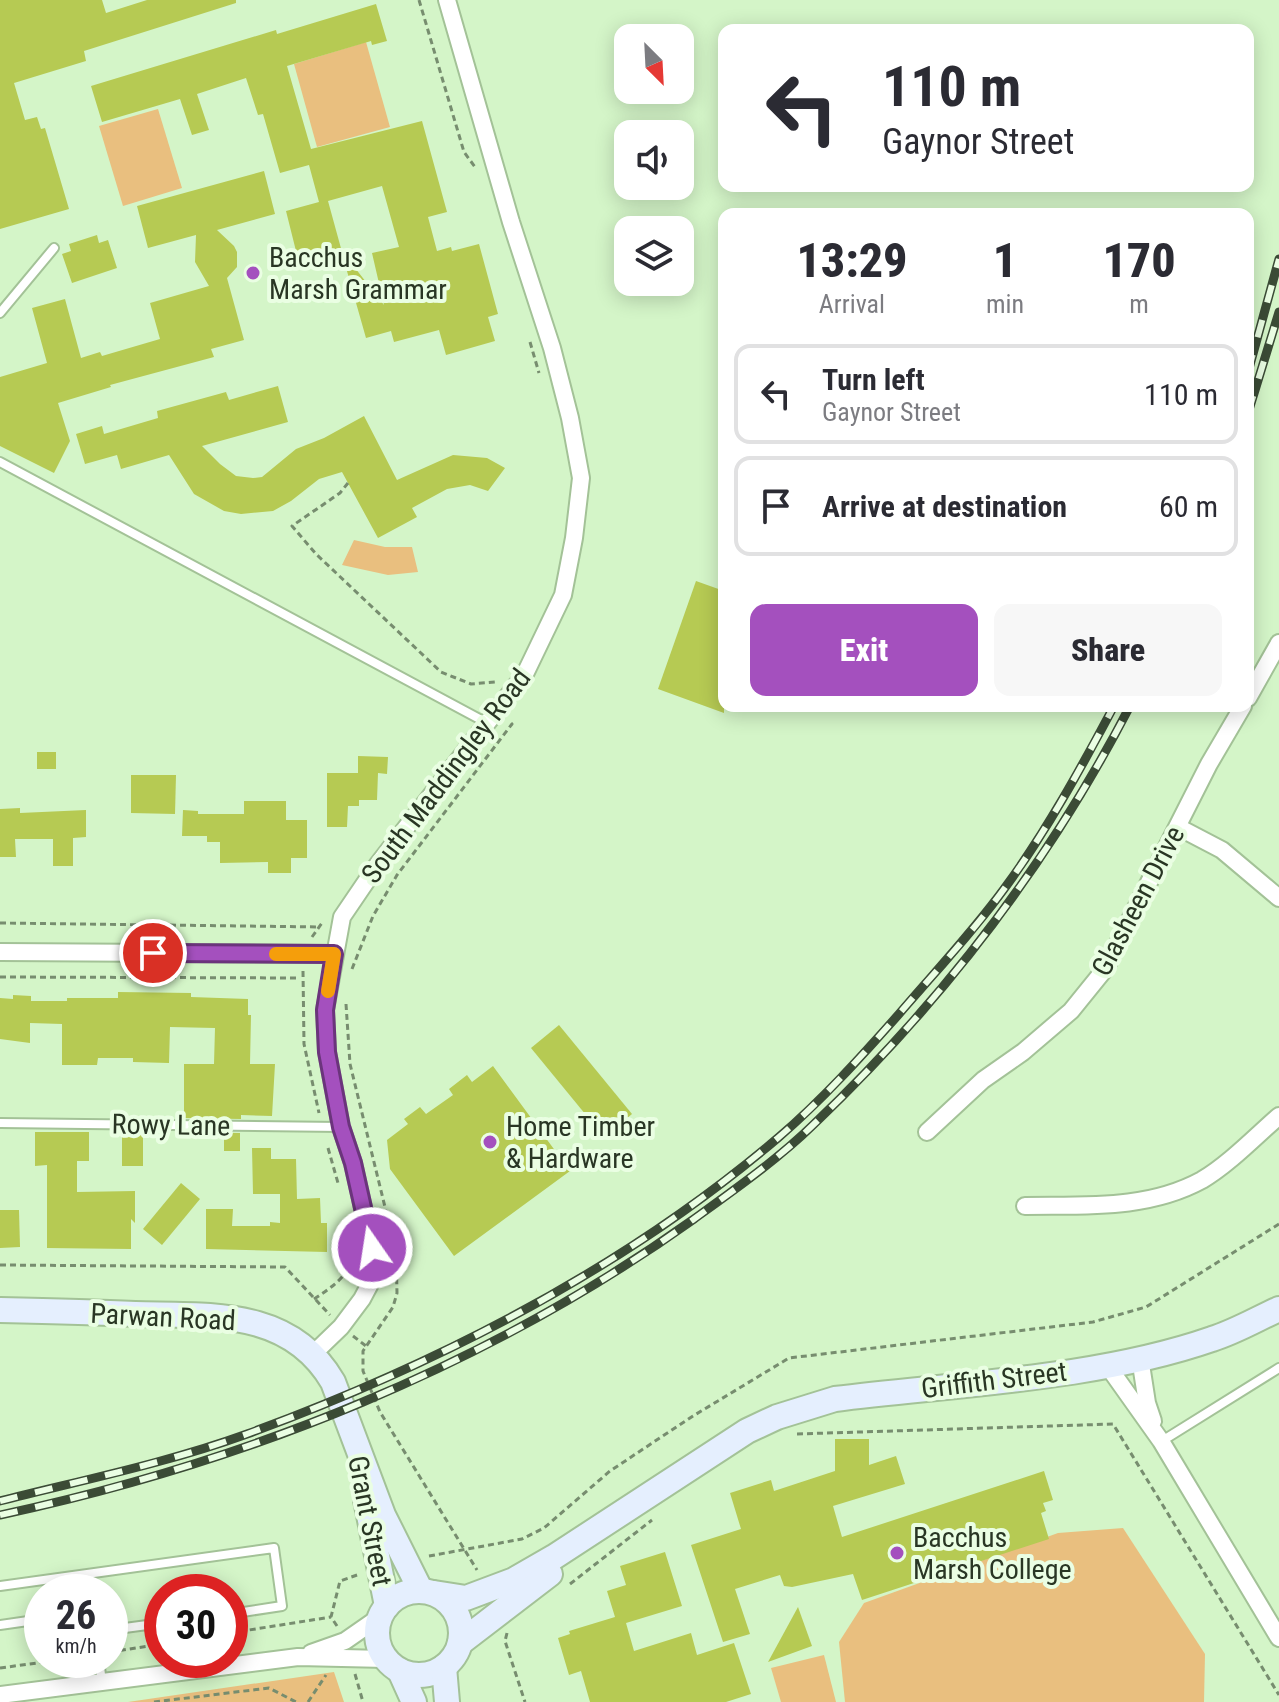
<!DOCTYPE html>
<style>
body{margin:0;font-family:"Roboto Condensed",sans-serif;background:#f7f7f7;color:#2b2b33;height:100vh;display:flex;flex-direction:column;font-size:30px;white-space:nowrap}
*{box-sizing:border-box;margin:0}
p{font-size:26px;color:#7c7c81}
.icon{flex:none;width:44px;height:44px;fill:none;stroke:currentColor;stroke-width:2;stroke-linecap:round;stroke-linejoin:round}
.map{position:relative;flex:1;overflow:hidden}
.panel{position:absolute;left:718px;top:208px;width:536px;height:504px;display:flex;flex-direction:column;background:#fff;border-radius:16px;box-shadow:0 4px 20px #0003}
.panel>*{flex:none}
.guide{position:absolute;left:718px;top:24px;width:536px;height:168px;border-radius:16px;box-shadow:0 4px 20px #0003;background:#fff;color:#2b2b33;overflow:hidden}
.needle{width:52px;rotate:156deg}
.fabs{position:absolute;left:614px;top:24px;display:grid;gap:16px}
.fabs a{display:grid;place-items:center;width:80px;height:80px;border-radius:16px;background:#fff;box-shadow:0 4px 20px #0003;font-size:40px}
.speed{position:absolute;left:24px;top:1574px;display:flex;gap:16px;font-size:40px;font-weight:700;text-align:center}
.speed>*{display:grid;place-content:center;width:104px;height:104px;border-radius:50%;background:#fff;box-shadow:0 4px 20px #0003;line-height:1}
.speed small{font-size:20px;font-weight:400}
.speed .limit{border:12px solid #d22;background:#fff;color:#111}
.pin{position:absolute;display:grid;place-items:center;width:68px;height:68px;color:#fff;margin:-34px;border:4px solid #fff;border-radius:50%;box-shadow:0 2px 8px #0007}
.me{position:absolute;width:88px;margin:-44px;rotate:347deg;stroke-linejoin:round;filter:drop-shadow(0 0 6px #0008)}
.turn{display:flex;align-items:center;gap:28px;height:168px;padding:0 32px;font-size:36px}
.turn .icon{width:104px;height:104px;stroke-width:2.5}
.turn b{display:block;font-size:56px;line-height:68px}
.eta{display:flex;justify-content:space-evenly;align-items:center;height:136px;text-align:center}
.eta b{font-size:48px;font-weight:800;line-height:56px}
.button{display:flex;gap:16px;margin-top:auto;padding:16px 32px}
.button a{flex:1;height:92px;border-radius:16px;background:#a450be;color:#fff;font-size:32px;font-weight:800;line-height:92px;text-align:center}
.button a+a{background:#f7f7f7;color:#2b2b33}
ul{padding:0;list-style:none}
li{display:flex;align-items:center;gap:24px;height:100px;margin:0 16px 12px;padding:0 16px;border:4px solid #e1e1e2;border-radius:16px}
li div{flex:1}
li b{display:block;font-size:30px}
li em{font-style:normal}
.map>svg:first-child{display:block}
.green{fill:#e9bf7f}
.building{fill:#b6ca53}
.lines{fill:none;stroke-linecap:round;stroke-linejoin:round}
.lane-casing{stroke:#a3c297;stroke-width:12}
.street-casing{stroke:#a3c297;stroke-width:20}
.secondary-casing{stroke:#a3c297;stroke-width:28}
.path{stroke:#778d6f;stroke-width:3;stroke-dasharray:6 4;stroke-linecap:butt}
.lane{stroke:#fff;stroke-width:8}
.street{stroke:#fff;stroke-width:16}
.secondary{stroke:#e5effe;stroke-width:24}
.rail-casing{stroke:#3b4b36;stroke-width:9}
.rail{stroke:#eafee3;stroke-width:6;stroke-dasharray:18;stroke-linecap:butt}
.route-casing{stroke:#6b347c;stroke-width:20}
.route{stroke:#a450be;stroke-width:14}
.slow{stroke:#f59e0b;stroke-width:14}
.poi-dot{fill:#a450be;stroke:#eafee3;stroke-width:3}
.labels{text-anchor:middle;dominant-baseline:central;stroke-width:8;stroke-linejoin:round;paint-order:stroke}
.poi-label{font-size:28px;fill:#293624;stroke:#eafee3;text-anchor:start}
.street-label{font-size:28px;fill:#293624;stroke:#eafee3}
</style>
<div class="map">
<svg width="1279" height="1702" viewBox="0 0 1279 1702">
<rect width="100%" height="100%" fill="#d4f5c8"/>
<!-- green -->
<g class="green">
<path d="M366 42 390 127 317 147 294 64Z"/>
<path d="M158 109 182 188 123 206 99 126Z"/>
<path d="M354 540 385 547H412L418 572 388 575 342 565Z"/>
<path d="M1123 1528 1205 1654 1204 1702H845L839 1642 864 1603 1058 1533Z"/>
<path d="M824 1655 836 1702H781L771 1668Z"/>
<path d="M334 1672 344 1702H128Z"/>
</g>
<!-- building -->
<g class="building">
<path d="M0 0H102L106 13 147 0H236V3L84 51 86 61 14 83 25 120 37 117 41 129 45 128 69 209 0 229Z"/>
<path d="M376 4 387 41 372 45 371 41 287 66 311 149 422 121 447 212 428 217 437 251 451 247 452 251 479 244 498 314 488 317 495 341 446 355 439 330 394 342 391 331 366 338 341 250 384 305 372 253 399 247 382 186 328 201 342 252 299 263 286 211 319 202 309 165 280 173 263 114 258 115 246 78 197 94 209 130 192 135 180 99 102 122 91 86 276 30 277 34Z"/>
<path d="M264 171 275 214 217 230 234 246 237 252V267L227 278 244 340 211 349 214 357 110 385 111 387 58 403 70 441 54 473 0 446V377L47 363 32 308 65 299 81 358 100 352 102 356 160 339 150 303 209 286 195 262 196 235 148 248 137 206Z"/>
<path d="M97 235 99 243 108 240 117 268 72 283 62 254 71 251 69 244Z"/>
<path d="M278 386 288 422 202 446 220 464 236 476 253 478 262 477 296 449 324 438 364 416 397 480 453 455 487 458 505 468 488 491 470 485 447 489 412 508 417 517 378 538 342 472 319 479 291 501 273 511 241 514 224 511 194 494 169 455 121 469 117 455 85 464 76 434 102 426 104 434 158 418 157 411 226 392 229 400Z"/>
<path d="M696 581 724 591V713L658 689Z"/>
<rect x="37" y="752" width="19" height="17"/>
<path d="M358 756 388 757 387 774 378 773 377 800H359V806H348L347 827H327V773H358Z"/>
<path d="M131 775H176L175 814 131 813Z"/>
<path d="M244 801H286V820H307V858H291V873H268V862L220 863V842H207V836H182L183 810 198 811V814H244Z"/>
<path d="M20 808V813L86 810V837L73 838V866H53V839H15L16 857H0V809Z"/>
<path d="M118 992 191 993V997L248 999V1015H251L250 1064H275L272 1116 241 1115V1119L184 1118V1064H214L215 1028 170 1027 169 1063 133 1062V1058H98L97 1065H62V1024L30 1023V1043L0 1039V998L13 999V995L31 996V1001H67V998H118Z"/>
<path d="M559 1025 632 1114 604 1137 531 1048Z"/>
<path d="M493 1066 570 1171 454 1256 390 1169 387 1140 408 1124 404 1119 420 1107 426 1114 453 1095 449 1089 467 1075 472 1082Z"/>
<path d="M35 1132H89V1161H77V1192L135 1191V1223L131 1219V1249L47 1248V1165L35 1166Z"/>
<path d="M184 1132 240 1133V1151H224V1138H184Z"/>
<rect x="122" y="1135" width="21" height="31"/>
<path d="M252 1148H271V1159H296L297 1199 320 1198 321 1223H327V1252L206 1249V1209H233L232 1226H270V1222L280 1223V1194H253Z"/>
<path d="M181 1183 200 1199 162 1245 143 1229Z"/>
<path d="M0 1210H19L20 1247 0 1248Z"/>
<path d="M835 1439H869V1465L896 1456 905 1484 833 1506 842 1537 1044 1471 1053 1500 1043 1503 1046 1511 1041 1513 1049 1539 862 1600 853 1574 792 1587 784 1586 780 1575 735 1589 750 1634 723 1642 691 1545 741 1529 730 1493 771 1480 774 1491 835 1471Z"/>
<path d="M665 1552 682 1606 626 1623 634 1651 691 1633 697 1655 734 1643 751 1694 726 1702H590L581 1671 569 1675 558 1638 570 1634 569 1631 615 1617 607 1591 626 1585 620 1566Z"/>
<path d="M798 1607 812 1646 768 1662Z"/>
</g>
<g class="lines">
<defs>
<g id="lane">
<path d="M0 313 54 248"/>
<path d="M0 462 487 723"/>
<path d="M0 1123 341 1127"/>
<path d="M1162 1441 1279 1368"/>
<path d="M0 1586 274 1548 282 1606 230 1614"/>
<path d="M0 1625 42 1619"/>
<path d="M110 1630 162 1623"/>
<path d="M99 1660 102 1682"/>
</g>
<g id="street">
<path d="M1248 698 1279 643"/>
<path d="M1178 827 1222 850 1279 898"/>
<path d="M0 952 334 954"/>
<path d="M927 1132 983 1080 1023 1052 1071 1011 1105 969 1209 764 1243 706"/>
<path d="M1025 1206C1085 1205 1147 1210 1202 1180 1228 1165 1256 1136 1279 1116"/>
<path d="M313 1354 341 1327 362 1299 371 1282 373 1268 372 1248 353 1163 341 1127 327 1052 325 1010 342 917 378 864 525 674 563 595 574 538 581 478 570 418 552 348 511 222 447 0"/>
<path d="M1140 1358 1147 1403 1153 1421"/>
<path d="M1107 1365 1161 1441 1279 1638"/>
<path d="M311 1653 345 1641 381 1616"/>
<path d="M0 1695 298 1657 386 1659"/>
</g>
<g id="secondary">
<path d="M0 1310C45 1311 90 1312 135 1314 210 1316 290 1308 333 1382L383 1515 421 1591"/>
<path d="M366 1500 387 1606"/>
<circle cx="419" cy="1633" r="42"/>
<path d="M434 1593 466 1598 514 1580 554 1557 747 1431 777 1417 835 1399C955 1384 1097 1379 1212 1339 1235 1332 1257 1319 1279 1309"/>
<path d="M460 1643 550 1574"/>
<path d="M444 1667 447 1702"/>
<path d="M400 1671 414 1702"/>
</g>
</defs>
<!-- lane casing -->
<use href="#lane" class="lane-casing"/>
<!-- street casing -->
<use href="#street" class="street-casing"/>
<!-- secondary casing -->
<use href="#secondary" class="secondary-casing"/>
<!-- path -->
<g class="path">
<path d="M419 0 464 152 475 167"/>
<path d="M530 342 539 373"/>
<path d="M348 483 340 493 292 526 316 554 441 672 471 684 495 682"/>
<path d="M0 923 320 927"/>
<path d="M312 937 322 923"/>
<path d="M352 969 373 916 397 875 512 724 511 723"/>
<path d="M303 971 304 1044 319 1113"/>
<path d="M0 977 300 978"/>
<path d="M346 1004 350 1064 396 1252 397 1293 393 1307 363 1351V1371L380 1412 477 1570"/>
<path d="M328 1148 338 1183"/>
<path d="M0 1265 285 1267 330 1315"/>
<path d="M314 1299C332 1287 351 1275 354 1252"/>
<path d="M353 1336 366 1346"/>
<path d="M797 1434 1113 1424 1279 1695"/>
<path d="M429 1556 522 1539 544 1528 610 1471 693 1416 789 1358 1093 1322 1146 1307 1279 1224"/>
<path d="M570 1584 652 1520"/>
<path d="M337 1626 331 1617 340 1581 360 1574"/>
<path d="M230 1633 331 1617"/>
<path d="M507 1633 505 1641 525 1702"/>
<path d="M110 1652 162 1644"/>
<path d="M0 1668 59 1660"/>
<path d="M355 1674 363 1702"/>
<path d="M154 1702 269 1688 296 1702"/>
<path d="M308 1702 326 1675"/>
</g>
<!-- lane -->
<use href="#lane" class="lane"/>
<!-- street -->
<use href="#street" class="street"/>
<!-- secondary -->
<use href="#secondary" class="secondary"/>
<defs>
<g id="rail">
<path d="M1248 372 1279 259"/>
<path d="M1248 413 1279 312"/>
<path d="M0 1501C83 1480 167 1463 247 1434 438 1364 624 1269 779 1137 822 1100 861 1057 899 1014 934 973 972 933 1004 889 1046 832 1081 768 1114 706"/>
<path d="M0 1515C247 1462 488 1366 694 1219 734 1190 777 1160 813 1125 941 1003 1049 863 1130 706"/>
</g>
</defs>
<!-- rail casing -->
<use href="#rail" class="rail-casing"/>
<!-- rail -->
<use href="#rail" class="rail"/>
</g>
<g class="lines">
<defs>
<path id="route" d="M153 953 334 954 325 1010 327 1052 341 1127 353 1163 372 1248"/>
</defs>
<!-- route casing -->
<use href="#route" class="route-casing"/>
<!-- route -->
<use href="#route" class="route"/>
<!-- slow -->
<path class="slow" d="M276 954H334L328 991"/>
</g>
<!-- markers -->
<g class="poi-dot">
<circle cx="253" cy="273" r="8"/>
<circle cx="490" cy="1142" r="8"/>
<circle cx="897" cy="1553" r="8"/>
</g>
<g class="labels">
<!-- poi labels -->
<g class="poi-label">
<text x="269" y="257">Bacchus<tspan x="269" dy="32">Marsh Grammar</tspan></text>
<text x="506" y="1126">Home Timber<tspan x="506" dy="32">&amp; Hardware</tspan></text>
<text x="913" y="1537">Bacchus<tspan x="913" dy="32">Marsh College</tspan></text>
</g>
<!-- street labels -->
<g class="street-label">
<text transform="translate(446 776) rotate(-53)">South Maddingley Road</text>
<text transform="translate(1138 901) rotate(-62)">Glasheen Drive</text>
<text transform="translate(171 1125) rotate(1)">Rowy Lane</text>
<text transform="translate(163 1317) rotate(3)">Parwan Road</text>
<text transform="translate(994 1380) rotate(-7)">Griffith Street</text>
<text transform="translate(370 1521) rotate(79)">Grant Street</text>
</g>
</g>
</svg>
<div class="fabs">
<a><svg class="needle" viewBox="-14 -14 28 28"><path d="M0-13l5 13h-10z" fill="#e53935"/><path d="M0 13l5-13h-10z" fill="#7c7c81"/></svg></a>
<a><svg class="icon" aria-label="sound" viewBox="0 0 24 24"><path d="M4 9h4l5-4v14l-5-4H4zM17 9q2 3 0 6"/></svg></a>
<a><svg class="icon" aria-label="layers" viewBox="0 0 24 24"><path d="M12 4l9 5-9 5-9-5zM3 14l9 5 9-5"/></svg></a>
</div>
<div class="speed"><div>26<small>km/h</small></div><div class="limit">30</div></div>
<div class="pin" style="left:153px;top:953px;background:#d93025"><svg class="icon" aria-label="arrive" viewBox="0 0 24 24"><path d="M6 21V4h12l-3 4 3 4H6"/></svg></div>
<svg class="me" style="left:372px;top:1248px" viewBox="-20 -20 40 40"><circle r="17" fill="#a450be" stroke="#fff" stroke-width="3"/><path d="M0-11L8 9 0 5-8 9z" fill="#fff"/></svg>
<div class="guide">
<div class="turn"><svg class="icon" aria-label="left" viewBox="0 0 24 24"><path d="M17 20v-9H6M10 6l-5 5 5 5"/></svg><div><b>110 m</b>Gaynor Street</div></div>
</div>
<section class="panel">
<div class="eta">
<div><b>13:29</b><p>Arrival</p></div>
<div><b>1</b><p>min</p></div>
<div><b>170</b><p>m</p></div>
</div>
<ul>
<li><svg class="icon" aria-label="left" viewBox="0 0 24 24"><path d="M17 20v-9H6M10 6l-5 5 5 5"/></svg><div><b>Turn left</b><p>Gaynor Street</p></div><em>110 m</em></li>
<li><svg class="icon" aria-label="arrive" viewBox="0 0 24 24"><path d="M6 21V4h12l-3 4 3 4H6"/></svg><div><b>Arrive at destination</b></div><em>60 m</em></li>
</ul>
<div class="button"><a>Exit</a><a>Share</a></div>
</section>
</div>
